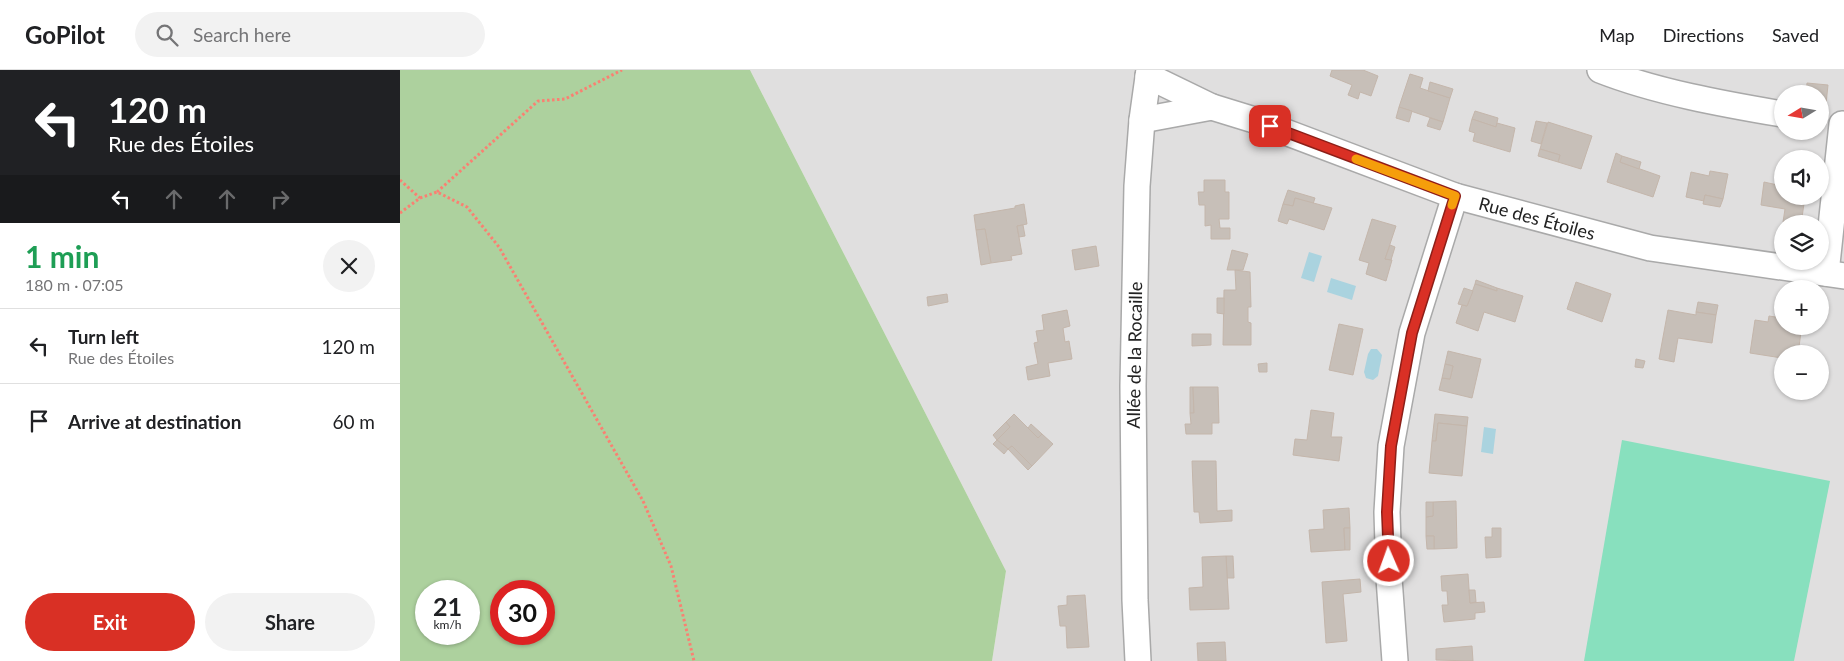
<!DOCTYPE html>
<meta charset="utf-8">
<style>
body{margin:0;font-family:Lato,sans-serif;background:#f2f2f2;color:#202124;height:100vh;display:flex;flex-direction:column;font-size:19px;white-space:nowrap}
*{box-sizing:border-box;margin:0}
p{font-size:16px;color:#757577}
.icon{flex:none;width:28px;height:28px;fill:none;stroke:currentColor;stroke-width:2;stroke-linecap:round;stroke-linejoin:round}
.map{position:relative;flex:1;overflow:hidden}
.sheet{display:flex;flex-direction:column;background:#fff;width:400px}
.sheet>*{flex:none}
.hud{background:#202124;color:#fff;overflow:hidden}
.needle{width:32px;rotate:259deg}
.tools{position:absolute;left:1374px;top:15px;display:grid;gap:10px}
.tools a{display:grid;place-items:center;width:55px;height:55px;border-radius:50%;background:#fff;box-shadow:0 1px 4px #0004;font-size:25px}
.speed{position:absolute;left:15px;top:510px;display:flex;gap:10px;font-size:25px;font-weight:700;text-align:center}
.speed>*{display:grid;place-content:center;width:65px;height:65px;border-radius:50%;background:#fff;box-shadow:0 1px 4px #0004;line-height:1}
.speed small{font-size:12px;font-weight:400}
.speed .limit{border:8px solid #d22;background:#fff;color:#111}
.pin{position:absolute;display:grid;place-items:center;width:42px;height:42px;color:#fff;margin:-21px;border-radius:10px;box-shadow:0 2px 8px #0006}
.me{position:absolute;width:55px;margin:-28px;rotate:358deg;stroke-linejoin:round;filter:drop-shadow(0 0 4px #0008)}
.turn{display:flex;align-items:center;gap:18px;height:105px;padding:0 25px;font-size:22px}
.turn .icon{width:65px;height:65px;stroke-width:2.5}
.turn b{display:block;font-size:35px;line-height:42px}
.lanes{display:flex;align-items:center;height:48px;padding:0 25px;background:#0003;justify-content:center;gap:25px;direction:ltr}
.lanes .off{opacity:.35}
.round{display:grid;place-items:center;flex:none;width:52px;height:52px;border-radius:26px;background:#f2f2f2}
.summary{display:flex;align-items:center;justify-content:space-between;height:85px;padding:0 25px}
h1{font-size:30px;font-weight:700;line-height:38px;color:#1e9e55}
.primary-button{display:flex;gap:10px;margin-top:auto;padding:10px 25px}
.primary-button a{flex:1;height:58px;border-radius:30px;background:#d93025;color:#fff;font-size:20px;font-weight:700;line-height:58px;text-align:center}
.primary-button a+a{background:#f2f2f2;color:#202124}
ul{padding:0;list-style:none}
li{display:flex;align-items:center;gap:15px;height:75px;padding:0 25px;border-top:1px solid #e0e0e0}
li div{flex:1}
li b{display:block;font-size:19px}
li em{font-style:normal}
header{display:flex;align-items:center;gap:30px;box-sizing:border-box;height:70px;padding:0 25px;background:#fff;border-bottom:1px solid #e0e0e0}
header strong{font-size:24px}
nav{display:flex;gap:28px;margin-inline-start:auto;font-size:18px}
.search{width:350px;height:45px;background:#f2f2f2;display:flex;align-items:center;gap:12px;box-sizing:border-box;padding:0 18px;border-radius:28px;color:#757577;font-size:19px}
main{display:flex;flex:1;min-height:0}
.map>svg:first-child{display:block}
.residential{fill:#e0dfdf;fill-rule:evenodd}
.forest{fill:#add19e;fill-rule:evenodd}
.pitch{fill:#88e0be}
.water{fill:#aad3df}
.building{fill:#c7bfb8;stroke:#c4b6ab}
.lines{fill:none;stroke-linecap:round;stroke-linejoin:round}
.street-casing{stroke:#a9a9a9;stroke-width:28}
.path{stroke:#fa8072;stroke-width:3;stroke-dasharray:2.5 2.5;stroke-linecap:butt}
.street{stroke:#fff;stroke-width:25}
.route-casing{stroke:#8d1f18;stroke-width:12}
.route{stroke:#d93025;stroke-width:9}
.slow{stroke:#f59e0b;stroke-width:9}
.labels{text-anchor:middle;dominant-baseline:central;stroke-width:4.5;stroke-linejoin:round;paint-order:stroke}
.street-label{font-size:18px;fill:#222;stroke:#fff}
</style>
<header>
<strong>GoPilot</strong>
<div class="search"><svg class="icon" aria-label="search" viewBox="0 0 24 24"><circle cx="10" cy="10" r="6"/><path d="M15 15l6 6"/></svg>Search here</div>
<nav><a>Map</a><a>Directions</a><a>Saved</a></nav>
</header>
<main>
<section class="sheet">
<div class="hud">
<div class="turn"><svg class="icon" aria-label="left" viewBox="0 0 24 24"><path d="M17 20v-9H6M10 6l-5 5 5 5"/></svg><div><b>120 m</b>Rue des Étoiles</div></div>
<div class="lanes"><svg class="icon" aria-label="left" viewBox="0 0 24 24"><path d="M17 20v-9H6M10 6l-5 5 5 5"/></svg><svg class="icon off" aria-label="ahead" viewBox="0 0 24 24"><path d="M12 20V5M6 11l6-6 6 6"/></svg><svg class="icon off" aria-label="ahead" viewBox="0 0 24 24"><path d="M12 20V5M6 11l6-6 6 6"/></svg><svg class="icon off" aria-label="right" viewBox="0 0 24 24"><path d="M7 20v-9h11M14 6l5 5-5 5"/></svg></div>
</div>
<div class="summary"><div><h1>1 min</h1><p>180 m · 07:05</p></div><a class="round"><svg class="icon" aria-label="close" viewBox="0 0 24 24"><path d="M6 6l12 12M18 6L6 18"/></svg></a></div>
<ul>
<li><svg class="icon" aria-label="left" viewBox="0 0 24 24"><path d="M17 20v-9H6M10 6l-5 5 5 5"/></svg><div><b>Turn left</b><p>Rue des Étoiles</p></div><em>120 m</em></li>
<li><svg class="icon" aria-label="arrive" viewBox="0 0 24 24"><path d="M6 21V4h12l-3 4 3 4H6"/></svg><div><b>Arrive at destination</b></div><em>60 m</em></li>
</ul>
<div class="primary-button"><a>Exit</a><a>Share</a></div>
</section>
<div class="map">
<svg width="1444" height="591" viewBox="0 0 1444 591">
<rect width="100%" height="100%" fill="#f2efe9"/>
<!-- residential -->
<path class="residential" d="M350 0H1444V591H592L606 501ZM1382 24H1420V61H1382ZM1382 89H1420V126H1382ZM1382 154H1420V191H1382ZM1382 219H1420V256H1382ZM1382 284H1420V321H1382Z"/>
<!-- forest -->
<path class="forest" d="M0 0H350L606 501 592 591H0ZM26 521H69V564H26ZM101 521H144V564H101Z"/>
<!-- pitch -->
<path class="pitch" d="M1222 370 1430 411 1394 591H1184Z"/>
<!-- water -->
<g class="water">
<path d="M909 182 922 186 914 212 901 208Z"/>
<path d="M931 208 956 216 952 230 927 222Z"/>
<path d="M971 279H977L982 285 978 306 973 310 966 308 964 302 968 284Z"/>
<path d="M1084 357 1096 359 1093 384 1081 382Z"/>
</g>
<!-- building -->
<g class="building">
<path d="M932 0H963L978 6 971 26 960 22 958 29 948 25 952 15 930 6Z"/>
<path d="M1010 4 1023 8 1020 18 1050 28 1043 52 999 37Z"/>
<path d="M1030 12 1053 19 1050 28 1028 21Z"/>
<path d="M1407 13 1428 15 1426 34 1420 33V24H1406Z"/>
<path d="M999 37 1012 41 1009 52 996 48Z"/>
<path d="M1075 41 1098 48 1096 57 1072 49Z"/>
<path d="M1030 48 1043 52 1040 60 1027 56Z"/>
<path d="M1072 49 1096 57 1097 53 1115 58 1110 82 1073 71 1075 63 1069 61Z"/>
<path d="M1136 51 1147 53 1141 74 1131 71Z"/>
<path d="M1148 52 1192 66 1181 99 1158 92 1160 85 1140 79Z"/>
<path d="M1140 79 1160 85 1158 92 1138 86Z"/>
<path d="M1216 83 1222 86 1220 92 1260 106 1253 127 1207 112Z"/>
<path d="M1222 86 1241 92 1239 99 1220 92Z"/>
<path d="M1310 101 1328 104 1323 129 1305 125 1304 131 1286 127 1291 102 1309 106Z"/>
<path d="M804 110H825V122H829V149H819L820 158H830V169H811V155L805 156V135H799L798 122H804Z"/>
<path d="M1364 112 1382 116V126L1405 127 1401 154 1383 152 1385 139 1361 135Z"/>
<path d="M888 120 915 128 913 134 895 128 893 136 883 134Z"/>
<path d="M1305 125 1323 129 1320 137 1303 134Z"/>
<path d="M895 128 932 138 924 160 889 149 887 154 878 151 883 134 893 136Z"/>
<path d="M624 134 627 154 617 156 622 184 611 186 612 190 591 193 585 159 576 160 574 145 615 138V136Z"/>
<path d="M972 149 996 156 985 189 992 190 986 211 966 204 969 193 959 190Z"/>
<path d="M623 155 625 166 619 167 617 156Z"/>
<path d="M585 159 591 193 581 195 576 160Z"/>
<path d="M990 175 995 177 991 190 985 189Z"/>
<path d="M696 176 699 196 675 200 672 180Z"/>
<path d="M832 180 848 184 843 200H827Z"/>
<path d="M835 200 850 202 851 237H848V252L851 253V275H823L824 220H836Z"/>
<path d="M1076 210 1097 218V221L1075 214Z"/>
<path d="M1176 212 1211 224 1202 252 1167 239Z"/>
<path d="M1075 214 1097 221V218L1123 226 1115 252 1084 242 1078 261 1056 253 1062 235 1067 236Z"/>
<path d="M1064 218 1073 221 1067 236 1058 234Z"/>
<path d="M547 224 548 232 528 236 527 227Z"/>
<path d="M817 228H824V244L817 243Z"/>
<path d="M1298 232 1318 235 1316 245 1296 242Z"/>
<path d="M667 240 670 256 663 258 665 272 669 271 672 289 648 293 650 306 628 310 626 297 638 294 634 273 638 272 636 261 644 260 642 245Z"/>
<path d="M1268 240 1296 245V242L1316 245 1312 273 1278 268 1274 292 1259 289Z"/>
<path d="M1369 246 1382 248V256H1390L1389 261 1401 262 1398 284H1382V288L1350 283 1355 250 1368 252Z"/>
<path d="M939 254 963 259 953 305 929 300Z"/>
<path d="M792 264H811V275L792 276Z"/>
<path d="M1048 281 1081 289 1072 328 1039 320 1042 308 1050 309 1053 296 1045 294Z"/>
<path d="M1236 289 1245 291 1243 298 1235 297Z"/>
<path d="M867 293V302H859L858 294Z"/>
<path d="M1045 294 1053 296 1050 309 1042 308Z"/>
<path d="M790 317H793L794 343H790Z"/>
<path d="M793 317H818L819 353H812V364H786L785 354H791L790 343H794Z"/>
<path d="M911 340 934 343 931 367H942L939 391 893 385 895 369 907 370Z"/>
<path d="M614 344 638 368 642 364 653 374 632 396 612 376 608 379 597 370 610 357 606 352Z"/>
<path d="M1035 344 1068 347 1067 356 1038 353 1036 371H1032Z"/>
<path d="M606 352 610 357 597 370 593 365Z"/>
<path d="M1038 353 1067 356 1062 406 1029 403 1032 371H1036Z"/>
<path d="M631 354 642 364 638 368 628 358Z"/>
<path d="M597 370 608 379 604 384 593 374Z"/>
<path d="M612 376 632 396 628 400 608 379Z"/>
<path d="M792 391H816L817 441 832 440V451L800 453 799 442H794Z"/>
<path d="M1056 431 1057 478 1034 479V466H1026V447L1033 446V432Z"/>
<path d="M1026 432H1033V446L1026 447Z"/>
<path d="M949 438 950 458H944L945 480 911 482 909 460 924 459 923 440Z"/>
<path d="M944 458H950V480H945Z"/>
<path d="M1092 458H1101V487L1086 488 1085 467H1092Z"/>
<path d="M1026 466H1034V479H1027Z"/>
<path d="M826 486H833L834 508H827Z"/>
<path d="M826 486 829 539 790 540 789 518 803 517 802 487Z"/>
<path d="M1068 504 1070 533 1084 532 1085 542 1075 543V549L1044 552 1042 535H1048L1047 521H1042L1041 506Z"/>
<path d="M960 509 961 522 943 524 947 571 926 573 922 512Z"/>
<path d="M1069 520H1075L1076 532 1070 533Z"/>
<path d="M685 525 689 577 667 578 666 556H660L658 536 667 535V526Z"/>
<path d="M825 572 826 591H798L797 573Z"/>
<path d="M1072 576 1073 591 1036 590V579Z"/>
</g>
<g class="lines">
<defs>
<g id="street">
<path d="M1200 0C1256 22 1323 34 1382 44"/>
<path d="M748 6 812 37 851 49 1055 126 1250 178 1444 206"/>
<path d="M742 50 812 37"/>
<path d="M1426 203 1442 54"/>
<path d="M738 591 735 530 733 316 737 116 742 50 749 0"/>
<path d="M995 591 989 508 987 442 991 376 1012 263 1055 126"/>
</g>
</defs>
<!-- street casing -->
<use href="#street" class="street-casing"/>
<!-- path -->
<g class="path">
<path d="M0 110 20 128"/>
<path d="M37 122 138 31 165 29 222 0"/>
<path d="M0 143 20 128 37 122 67 137 99 177 243 431 271 496 294 591"/>
</g>
<!-- street -->
<use href="#street" class="street"/>
</g>
<g class="lines">
<defs>
<path id="route" d="M870 56 1055 126 1012 263 991 376 987 442 989 491"/>
</defs>
<!-- route casing -->
<use href="#route" class="route-casing"/>
<!-- route -->
<use href="#route" class="route"/>
<!-- slow -->
<path class="slow" d="M956 89 1055 126 1052 135"/>
</g>
<g class="labels">
<!-- street labels -->
<g class="street-label">
<text transform="translate(1137 148) rotate(15)">Rue des Étoiles</text>
<text transform="translate(734 285) rotate(-89)">Allée de la Rocaille</text>
</g>
</g>
</svg>
<div class="tools">
<a><svg class="needle" viewBox="-14 -14 28 28"><path d="M0-13l5 13h-10z" fill="#e53935"/><path d="M0 13l5-13h-10z" fill="#757577"/></svg></a>
<a><svg class="icon" aria-label="sound" viewBox="0 0 24 24"><path d="M4 9h4l5-4v14l-5-4H4zM17 9q2 3 0 6"/></svg></a>
<a><svg class="icon" aria-label="layers" viewBox="0 0 24 24"><path d="M12 4l9 5-9 5-9-5zM3 14l9 5 9-5"/></svg></a>
<a>+</a>
<a>−</a>
</div>
<div class="speed"><div>21<small>km/h</small></div><div class="limit">30</div></div>
<div class="pin" style="left:870px;top:56px;background:#d93025"><svg class="icon" aria-label="arrive" viewBox="0 0 24 24"><path d="M6 21V4h12l-3 4 3 4H6"/></svg></div>
<svg class="me" style="left:989px;top:491px" viewBox="-20 -20 40 40"><circle r="17" fill="#d93025" stroke="#fff" stroke-width="3"/><path d="M0-11L8 9 0 5-8 9z" fill="#fff"/></svg>
</div>
</main>
